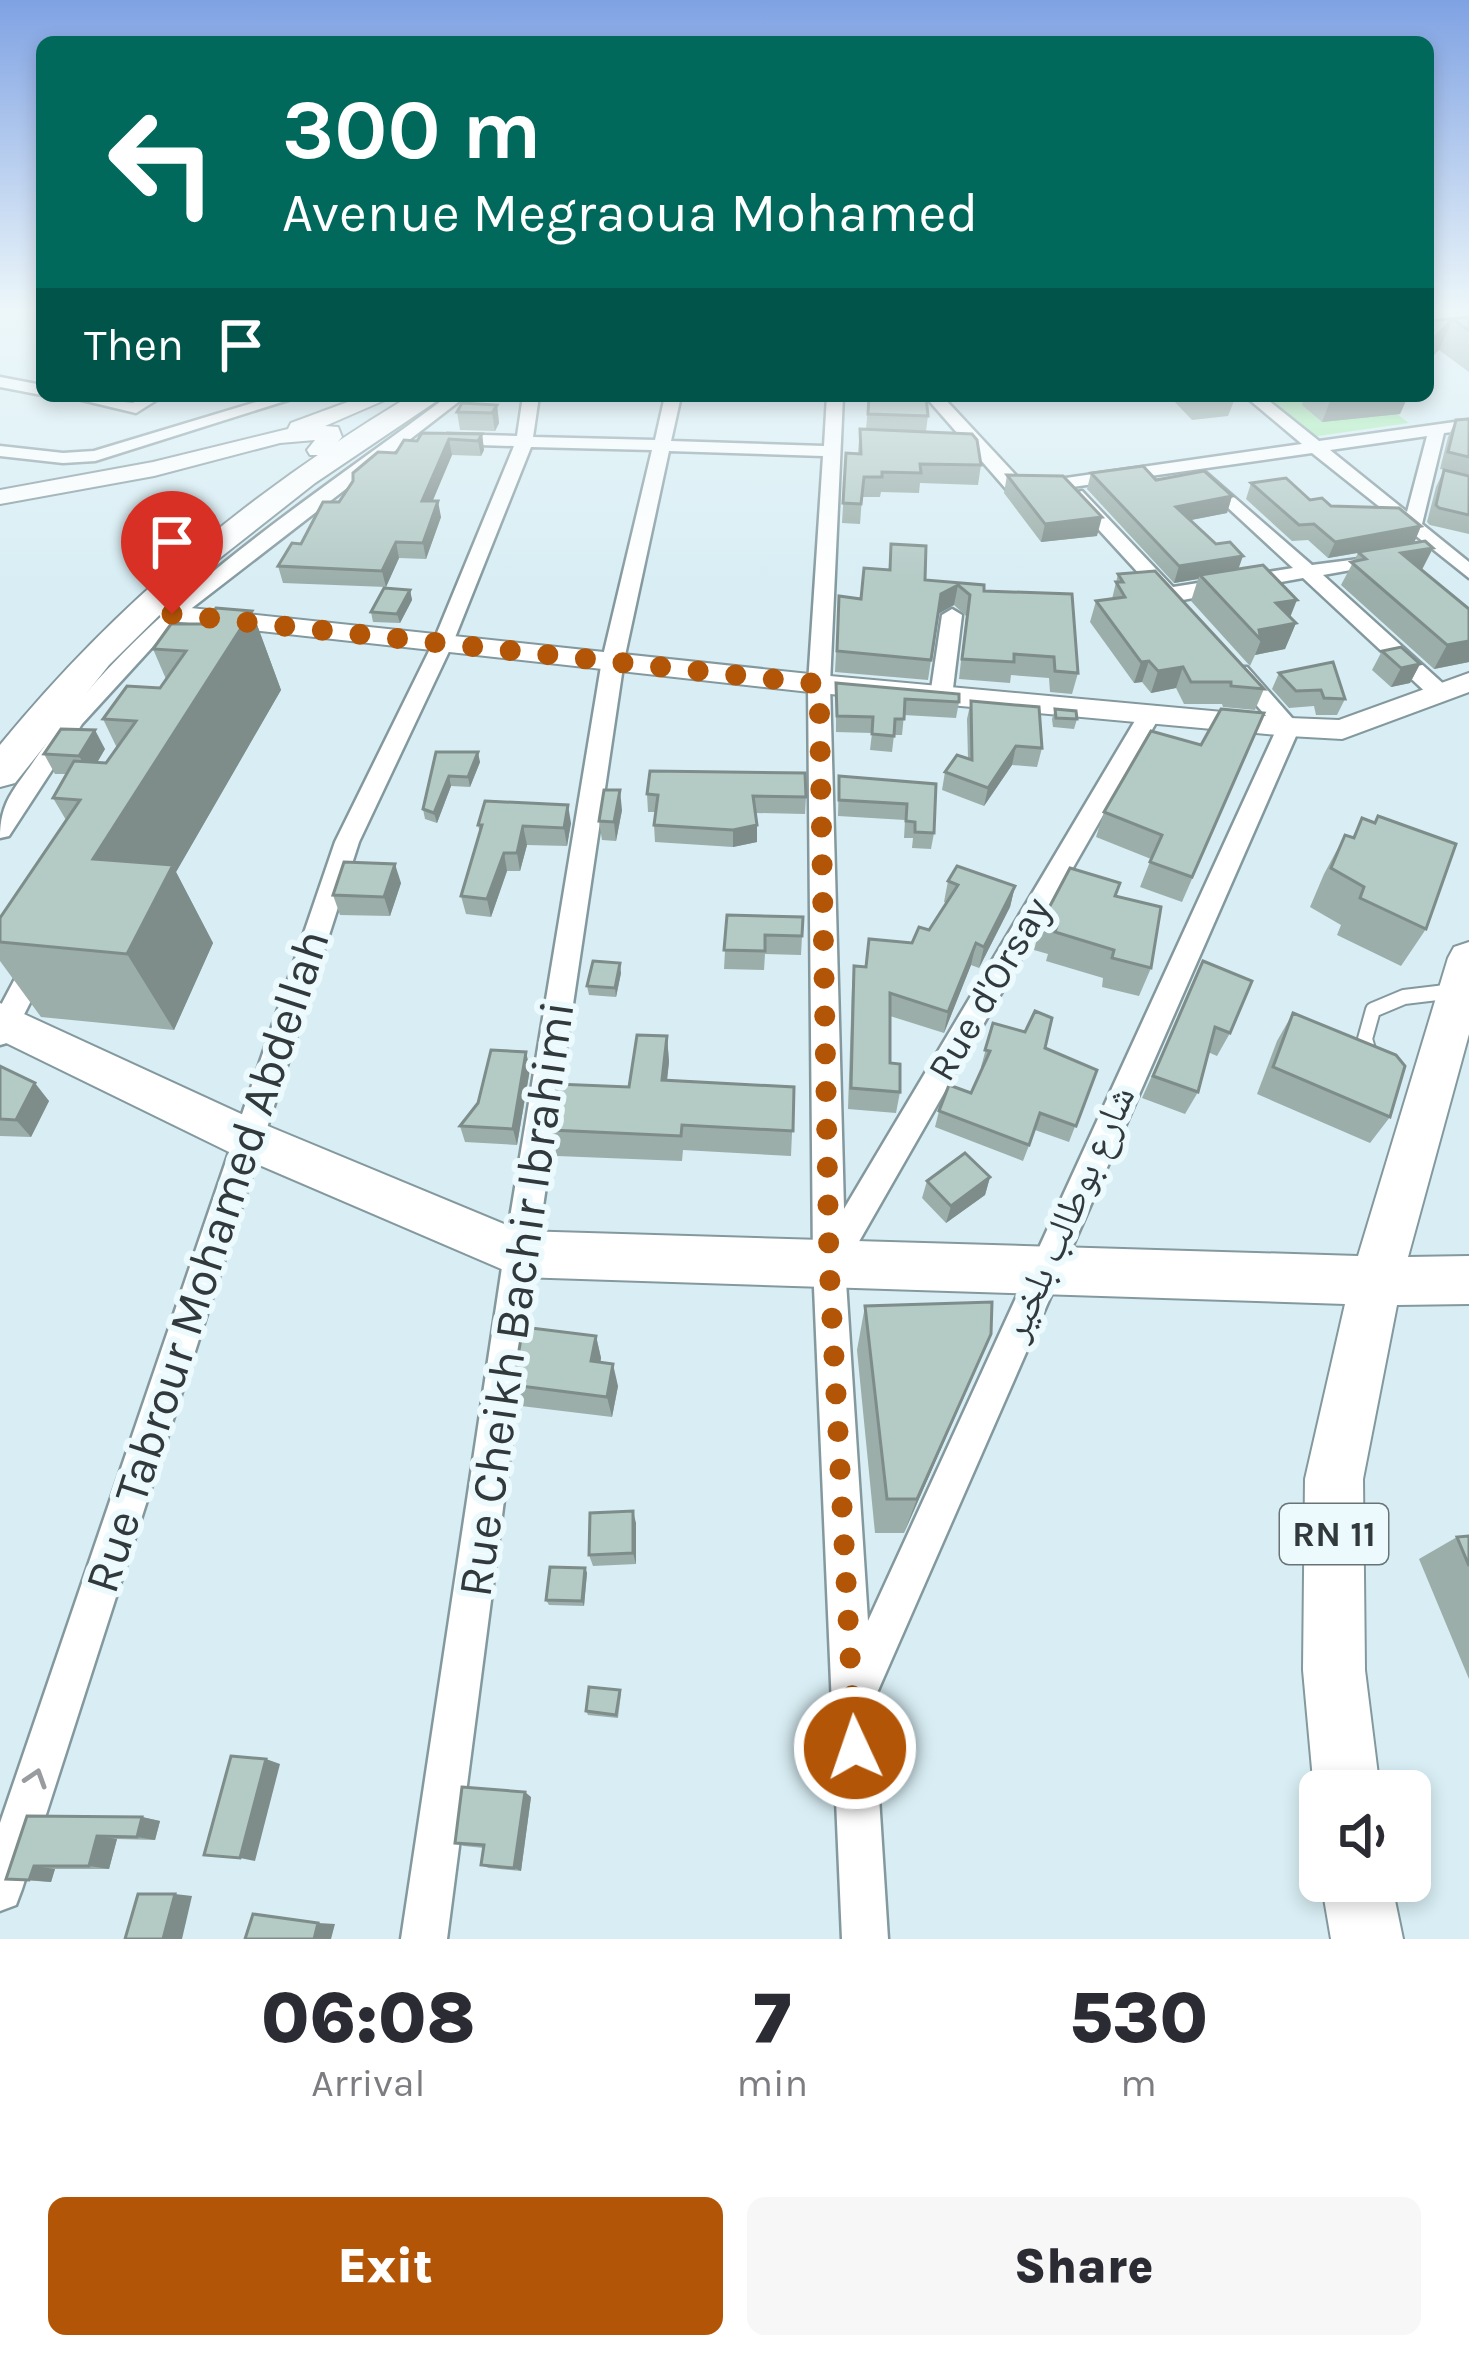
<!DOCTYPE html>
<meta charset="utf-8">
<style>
body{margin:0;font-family:Karla,"Noto Naskh Arabic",sans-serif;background:#f7f7f7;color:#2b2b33;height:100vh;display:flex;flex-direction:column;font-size:45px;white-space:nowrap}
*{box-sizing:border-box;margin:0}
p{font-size:39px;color:#7c7c81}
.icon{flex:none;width:66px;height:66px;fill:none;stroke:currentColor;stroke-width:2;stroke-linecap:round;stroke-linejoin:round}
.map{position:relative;height:1939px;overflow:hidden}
.side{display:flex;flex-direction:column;background:#fff;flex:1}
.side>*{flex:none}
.banner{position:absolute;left:36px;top:36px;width:1398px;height:366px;border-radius:18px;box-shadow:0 6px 18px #0003;background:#00695c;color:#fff;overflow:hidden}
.buttons{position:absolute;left:1299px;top:1770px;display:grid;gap:24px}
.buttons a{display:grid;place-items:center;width:132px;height:132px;border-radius:18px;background:#fff;box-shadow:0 6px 18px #0003;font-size:60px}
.pin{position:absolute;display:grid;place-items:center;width:102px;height:102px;color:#fff;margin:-123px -51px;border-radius:50% 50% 50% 0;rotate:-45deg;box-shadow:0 0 12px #0007}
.pin .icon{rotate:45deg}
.me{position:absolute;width:132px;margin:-66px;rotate:357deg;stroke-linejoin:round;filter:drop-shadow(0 0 9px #0008)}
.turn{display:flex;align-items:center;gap:42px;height:252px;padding:0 48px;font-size:54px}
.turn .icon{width:156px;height:156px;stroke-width:2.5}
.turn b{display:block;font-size:84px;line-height:102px}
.then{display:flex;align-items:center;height:114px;padding:0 48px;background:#0003;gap:24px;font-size:45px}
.eta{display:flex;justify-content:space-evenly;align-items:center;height:204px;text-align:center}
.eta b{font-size:72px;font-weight:800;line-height:84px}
.button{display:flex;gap:24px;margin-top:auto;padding:24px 48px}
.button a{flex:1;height:138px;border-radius:18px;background:#b35506;color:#fff;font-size:48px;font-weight:800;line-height:138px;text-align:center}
.button a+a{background:#f7f7f7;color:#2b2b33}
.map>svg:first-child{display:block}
.green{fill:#a4ecaf}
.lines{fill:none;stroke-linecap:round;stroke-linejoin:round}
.lane-casing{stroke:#84999e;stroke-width:18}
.street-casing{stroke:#84999e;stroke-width:5}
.secondary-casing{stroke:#84999e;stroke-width:4}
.primary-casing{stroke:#84999e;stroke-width:4}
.highway-casing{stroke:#84999e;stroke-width:4}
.lane{stroke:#fff;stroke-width:14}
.street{fill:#fff;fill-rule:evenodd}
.secondary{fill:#fff;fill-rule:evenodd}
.primary{fill:#fff;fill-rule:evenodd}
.highway{fill:#fff;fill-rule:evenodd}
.wall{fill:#9baea9}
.shaded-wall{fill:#7e8d8a}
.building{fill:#b4cac5;stroke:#7e8d8a;stroke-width:3}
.oneway{stroke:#989c9e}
.route{stroke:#b35506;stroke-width:21;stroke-dasharray:0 37.8}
.labels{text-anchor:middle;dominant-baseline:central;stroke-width:12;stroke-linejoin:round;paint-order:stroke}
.shield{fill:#ecfafd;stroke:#697376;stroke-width:3}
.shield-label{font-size:36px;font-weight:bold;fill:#31393c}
.street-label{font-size:39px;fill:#31393c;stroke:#ecfafd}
.near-street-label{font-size:48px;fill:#31393c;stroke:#ecfafd}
</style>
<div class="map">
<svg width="1469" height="1939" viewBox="0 0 1469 1939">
<rect width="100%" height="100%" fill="#d8eef4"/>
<!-- green -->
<path class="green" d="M1261 396H1373L1409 423 1311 437Z"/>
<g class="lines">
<defs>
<path id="lane" d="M1370 1056 1365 1039 1373 1010 1404 997 1454 991"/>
<g id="street">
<path d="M0 377 42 385V395L0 387Z"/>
<path d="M65 396 133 403 144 396H163L136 413Z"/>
<path d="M276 396H301L95 461 63 463 0 456V446L63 453 94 451Z"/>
<path d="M448 396H466L179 618 82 724 9 836 0 838C0 800 16 788 36 758 140 605 303 505 448 396Z"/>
<path d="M523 396H539L533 437 655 440 665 396H681L671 441 824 446 827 396H843L830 684 844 1209 1139 714 1150 707 1161 714 845 1266 868 1621 1277 728 1231 677V667H1247L1300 727 873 1702 888 1939H842L813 1264 808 684 823 456 669 451 624 660 536 1254 447 1939H401L504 1254 602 660 652 450 531 447 452 645 359 842 22 1889 16 1905 0 1911V1823L335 842 432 645 514 446 447 444 439 439 447 434 517 436Z"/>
<path d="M925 396H942L1024 484 1302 444 1245 396H1263L1319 441 1469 420V430L1444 433 1422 524 1469 562V578L1312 453 1023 494 1007 490ZM1427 436 1407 512 1330 450Z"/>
<path d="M1205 472 1312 565 1390 555V563L1323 575 1448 688V698H1432L1303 578 1166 603 1067 495 1082 491 1173 587 1293 568 1199 481 1196 477Z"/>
<path d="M952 609 962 615 952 696 941 703 930 696 942 615Z"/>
<path d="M251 618 261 624 201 700 122 822 10 1042 0 1045V1007L99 820 185 691 244 620Z"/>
</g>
<g id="secondary">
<path d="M364 396H394L325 426 338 427 342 437 326 455H310L307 450 315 440 280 443 154 476 0 504V490L153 462 288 429 291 423Z"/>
<path d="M172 606 819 675 1289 718 1339 720 1469 673V692L1342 739 1289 736 819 693 162 620 159 614 162 608Z"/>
</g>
<g id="primary">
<path d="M1469 942V1034L1408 1257 1469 1256V1304L1397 1305 1363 1479 1365 1670 1380 1791H1320V1806L1314 1791 1303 1670 1305 1479 1345 1304 520 1277 229 1152 0 1040V1003L263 1124 521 1231 1358 1256 1448 958 1454 947Z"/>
<path d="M1321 1881H1391L1403 1939H1331Z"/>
</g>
<path id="highway" d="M410 396H444L315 483 207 568 109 665 15 783 0 787V745C117 602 252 491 410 396Z"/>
</defs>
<!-- lane casing -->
<use href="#lane" class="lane-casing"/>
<!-- street casing -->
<use href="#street" class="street-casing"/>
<!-- secondary casing -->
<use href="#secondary" class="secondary-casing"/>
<!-- primary casing -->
<use href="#primary" class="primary-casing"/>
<!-- highway casing -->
<use href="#highway" class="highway-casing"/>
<!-- lane -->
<use href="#lane" class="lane"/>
<!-- street -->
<use href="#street" class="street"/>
<!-- secondary -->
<use href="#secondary" class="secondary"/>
<!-- primary -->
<use href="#primary" class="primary"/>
<!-- highway -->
<use href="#highway" class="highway"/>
</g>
<!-- wall -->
<g class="wall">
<path d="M1469 317V372L1439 350 1428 321Z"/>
<path d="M869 396 928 416 926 431 981 465 978 485 920 483 919 493 881 492 880 497H862L860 524 842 523 846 453H858L860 429H866Z"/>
<path d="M1174 396H1236L1228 416 1192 420 1173 400Z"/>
<path d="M1304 396H1408L1400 414 1322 422 1302 405Z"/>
<path d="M497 405 499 423 495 431 460 430 457 412Z"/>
<path d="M1469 419V534L1430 525 1427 522 1436 487 1444 470 1454 472 1440 469 1448 437 1456 420Z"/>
<path d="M482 434 484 450 481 456 452 455 432 501 441 517 426 559 399 558 386 587 283 583 278 566 301 544 339 502 396 453 417 441Z"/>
<path d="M1091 473 1156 480 1232 496 1227 513 1190 520 1238 569 1296 623 1285 649 1255 655 1250 666 1191 601 1198 579 1174 583 1087 489Z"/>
<path d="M1007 475 1097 536 1041 542 1004 493Z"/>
<path d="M1251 483 1331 506 1421 526 1414 543 1433 548 1422 570 1469 609V662L1434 669 1341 585 1358 553 1328 558 1308 540 1292 541 1246 499Z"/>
<path d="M891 544 925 580 984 585V591L1078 673 1072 694 1050 692 1049 678 1011 675 1010 683 959 679 966 616 954 605 938 614 928 680 835 672 839 596 861 599 889 570Z"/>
<path d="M1118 574 1264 689 1255 710 1223 707 1222 704H1184L1176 688 1151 693 1142 682 1134 683 1090 622 1096 601 1112 599Z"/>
<path d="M410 590 412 600 400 623 373 622 371 612Z"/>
<path d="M252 611 281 690 176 872 213 943 174 1030 41 1017 0 961V918L66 820 53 798 66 774H55L44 754 105 749 97 762 106 763 117 748 103 719 160 688 166 679 153 649 206 624Z"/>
<path d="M1382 651 1420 664 1410 683 1391 687 1372 670Z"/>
<path d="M1279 673 1345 699 1337 715H1316L1314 706 1289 708 1272 689Z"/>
<path d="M836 683 959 702 956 718 904 715 902 735H894L892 752 870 750 872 733 836 732Z"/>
<path d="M971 701 1042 748 1037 767 1012 765 984 806 942 790 945 772 968 759 967 719Z"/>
<path d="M1055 709 1077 719 1074 729 1053 727 1052 719Z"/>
<path d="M1264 713 1182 902 1140 887 1151 859 1096 837 1104 812 1201 745Z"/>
<path d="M436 752 480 762 470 787 451 786 437 823 425 819 423 809Z"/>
<path d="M839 776 936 784 934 833 931 849 912 848 913 838H904L905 820 838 816Z"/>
<path d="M647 794 806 797 805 814 756 813 757 842 733 847 655 842 654 825 656 812H648Z"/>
<path d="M622 810 616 841 602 840 599 821Z"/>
<path d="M1362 818 1426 929 1401 966 1337 935 1341 925 1310 907 1324 874 1345 835 1352 838Z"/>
<path d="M571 823 567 846 527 845 520 871H507L491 917 466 914 461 896 480 833 478 825Z"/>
<path d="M948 881 1015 886 1010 907 979 968 971 965 944 1033 890 1016V1063L900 1092 896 1113 848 1109 852 987 854 966 865 967 869 939 912 943 929 930 946 903 944 902Z"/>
<path d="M401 883 390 916 340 915 333 895Z"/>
<path d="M1115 896 1151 968 1139 996 1102 987 1103 978 1046 961 1048 954 1034 950 1042 921Z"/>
<path d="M727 915 802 936 801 955 765 954 764 970 724 969Z"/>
<path d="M1203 961 1230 1033 1217 1056 1208 1052 1198 1092 1185 1114 1142 1098Z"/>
<path d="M621 973 616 997 589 995 587 986Z"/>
<path d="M1293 1013 1390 1117 1370 1143 1257 1094 1277 1041Z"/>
<path d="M993 1023 1045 1048 1097 1070 1069 1142 1035 1130 1023 1161 935 1127 939 1111 971 1093 982 1068 981 1067Z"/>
<path d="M667 1036 669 1062 667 1080 794 1087 791 1156 683 1150 682 1161 557 1156 551 1130 629 1087Z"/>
<path d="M0 1066 49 1101 31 1137 0 1136Z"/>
<path d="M530 1069 517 1145 465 1142 460 1126Z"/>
<path d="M990 1177 985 1195 946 1223 922 1198 927 1181Z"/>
<path d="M865 1306 991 1334 904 1533H875L857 1350Z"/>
<path d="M596 1336 601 1358 600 1363 618 1386 612 1417 521 1406 513 1385Z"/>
<path d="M636 1523V1564L593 1566 589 1555Z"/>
<path d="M1469 1536V1679L1419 1559 1457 1537Z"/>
<path d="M585 1568 587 1573 584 1606 549 1605 546 1600Z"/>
<path d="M621 1694 618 1718 588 1715 586 1711Z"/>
<path d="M531 1797 521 1871 489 1868 481 1865 484 1848 464 1846 455 1843Z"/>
<path d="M142 1817 160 1821 155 1840 117 1839 109 1869H55L51 1882 6 1879Z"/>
</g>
<!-- shaded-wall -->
<g class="shaded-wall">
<path d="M1453 319 1439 350 1428 361V344Z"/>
<path d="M1332 396H1408L1400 414 1322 422Z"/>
<path d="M497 405 499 423 495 431 492 413Z"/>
<path d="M482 434 484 450 481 456 478 441Z"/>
<path d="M449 439 452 455 426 517 422 501Z"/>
<path d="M1232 496 1227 513 1171 524 1176 507Z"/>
<path d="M438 501 441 517 426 559 423 543Z"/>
<path d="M1102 517 1097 536 1041 542 1045 524Z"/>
<path d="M1421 526 1414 543 1328 558 1335 542Z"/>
<path d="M396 542 399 558 386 587 382 571Z"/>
<path d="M1433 548 1421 571 1401 553Z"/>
<path d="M1243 556 1237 573 1200 575 1198 579 1174 583 1179 566Z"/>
<path d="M958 585 954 605 938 614 941 594Z"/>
<path d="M410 590 412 600 400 623 397 614Z"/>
<path d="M1297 600 1287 625 1296 623 1285 649 1255 655 1261 640 1257 635 1276 603Z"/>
<path d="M252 611 281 690 176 872 213 943 174 1030 127 954 93 859Z"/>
<path d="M1469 641V662L1434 669 1447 645Z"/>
<path d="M1149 661 1142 682 1134 683 1141 662Z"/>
<path d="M1420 664 1410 683 1391 687 1401 668Z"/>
<path d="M1183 667 1176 688 1151 693 1158 671Z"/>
<path d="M95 730 105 749 90 775 79 756Z"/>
<path d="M1016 746 1012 765 984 806 988 788Z"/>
<path d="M478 752 480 762 470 787 468 777Z"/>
<path d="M449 776 451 786 437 823 434 813Z"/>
<path d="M620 790 622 810 616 841 614 822Z"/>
<path d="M568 805 571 823 567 846 564 828Z"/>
<path d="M757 825V842L733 847V830Z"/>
<path d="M523 826 527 845 520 871 517 853Z"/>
<path d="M504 853 507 871 491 917 487 899Z"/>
<path d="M395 864 401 883 390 916 384 897Z"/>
<path d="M1015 886 1010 907 979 968 984 947Z"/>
<path d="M976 943 971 965 944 1033 948 1012Z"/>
<path d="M620 963 621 973 616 997 615 988Z"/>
<path d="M667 1036 669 1062 664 1106 662 1080Z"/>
<path d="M526 1052 530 1069 517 1145 513 1129Z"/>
<path d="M35 1083 49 1101 31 1137 16 1120Z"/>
<path d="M990 1177 985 1195 946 1223 951 1206Z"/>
<path d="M991 1334 973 1376 904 1533 917 1499Z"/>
<path d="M596 1336 601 1358 597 1383 591 1361Z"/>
<path d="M613 1364 618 1386 612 1417 607 1397Z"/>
<path d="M633 1511 636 1523V1564L633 1553Z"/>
<path d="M585 1568 587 1573 584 1606 582 1601Z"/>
<path d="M266 1759 280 1764 255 1861 240 1858Z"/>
<path d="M525 1792 531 1797 521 1871 514 1868Z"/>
<path d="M142 1817 160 1821 155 1840 137 1837Z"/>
<path d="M97 1836 117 1839 109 1869 89 1866Z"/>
<path d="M34 1866 55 1869 51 1882 29 1880Z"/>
<path d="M175 1894 192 1896 182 1939H163Z"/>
<path d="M318 1923 335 1924 331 1939H314Z"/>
</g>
<!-- building -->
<g class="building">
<path d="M1469 317V331L1453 319 1428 344V321Z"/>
<path d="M869 396H926L928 416 868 414Z"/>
<path d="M462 403 497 405 492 413 457 412Z"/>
<path d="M1469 419V457L1448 452 1456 420Z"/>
<path d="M860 429 972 434 977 440 981 465 920 464 921 473 882 472V477H864L861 504 843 503 846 453 861 454Z"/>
<path d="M422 433 482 434 478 441 449 439 422 501H438L423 543 396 542 382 571 278 566 292 543 301 544 323 502H339L353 481V473L378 452 396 453 404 440 417 441Z"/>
<path d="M1143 466 1156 480 1204 471 1232 496 1176 507 1216 544 1230 542 1243 556 1179 566 1091 473Z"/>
<path d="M1444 470 1469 476V515L1439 508 1436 505Z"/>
<path d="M1007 475 1063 476 1102 517 1045 524Z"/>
<path d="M1286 478 1310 500 1322 498 1331 506 1399 508 1421 526 1335 542 1314 524 1299 525 1251 483Z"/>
<path d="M1425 541 1433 548 1401 553 1469 609V641L1447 645 1351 562 1366 559 1358 552Z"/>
<path d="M891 544 926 546 925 580 984 585V591L1072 594 1078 673 1055 671 1054 657 1014 654V662L962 659 970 595 958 585 941 594 931 660 837 651 839 596 861 599 864 568 890 570Z"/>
<path d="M1263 565 1297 600 1276 603 1296 623 1259 630 1261 640 1200 575Z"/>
<path d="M1155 571 1264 689 1231 686V682H1191L1183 667 1158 671 1149 661 1141 662 1096 601 1125 597 1116 582H1123L1118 574Z"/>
<path d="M384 588 410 590 397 614 371 612Z"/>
<path d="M216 608 252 611 93 859 173 865 127 954 0 942V918L80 800 53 798 74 761 106 763 136 721 103 719 127 686 160 688 186 651 153 649 171 624H206Z"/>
<path d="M1401 647 1420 664 1401 668 1382 651Z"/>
<path d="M1333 662 1345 699 1324 698 1321 690 1296 691 1279 673Z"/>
<path d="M836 683 959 694V702L905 699 904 719H895L894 736 872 734 873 717 837 716Z"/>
<path d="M971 701 1039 707 1042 748 1016 746 988 788 945 772 957 755 972 760Z"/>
<path d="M1055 709 1076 711 1077 719 1056 718Z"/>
<path d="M1221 709 1264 713 1192 877 1150 862 1162 835 1104 812 1151 731 1201 745Z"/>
<path d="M61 729 95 730 79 756 44 754Z"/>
<path d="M436 752H478L468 777 449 776 434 813 423 809Z"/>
<path d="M650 771 805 773 806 797 753 796 757 825 733 830 654 825 658 795 647 794Z"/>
<path d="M839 776 936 784 934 833 915 832V822L906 821 907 804 839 800Z"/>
<path d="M604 790H620L614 822 599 821Z"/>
<path d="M485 801 568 805 564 828 523 826 517 853H504L487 899 461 896 482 825H478Z"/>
<path d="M1378 816 1456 844 1426 929 1360 898 1364 887 1331 868 1345 835 1354 838 1362 818 1375 823Z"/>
<path d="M344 862 395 864 384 897 333 895Z"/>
<path d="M957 866 1015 886 984 947 976 943 948 1012 890 993V1063L900 1064V1092L851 1088 854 966 866 967 869 939 912 943 919 927 929 930 958 885 948 881Z"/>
<path d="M1070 868 1120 883 1115 896 1161 907 1151 968 1112 958 1114 950 1055 932 1057 926 1042 921Z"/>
<path d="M727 915 803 917 802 936 765 935V951L724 950Z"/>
<path d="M593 961 620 963 615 988 587 986Z"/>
<path d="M1203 961 1252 981 1230 1033 1215 1027 1198 1092 1153 1076Z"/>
<path d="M1035 1011 1052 1018 1045 1048 1097 1070 1076 1126 1040 1113 1029 1145 939 1111 949 1085 971 1093 990 1051 985 1050 993 1023 1025 1032Z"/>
<path d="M1293 1013 1396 1055 1405 1066 1390 1117 1273 1067Z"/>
<path d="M637 1035 667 1036 662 1080 794 1087 793 1131 682 1125 681 1136 551 1130 557 1084 629 1087Z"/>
<path d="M491 1050 526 1052 513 1129 460 1126 478 1103Z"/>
<path d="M0 1066 35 1083 16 1120 0 1119Z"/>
<path d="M965 1153 990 1177 951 1206 927 1181Z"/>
<path d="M992 1302 991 1334 917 1499H887L865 1306Z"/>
<path d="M523 1327 596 1336 591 1361 613 1364 607 1397 513 1385Z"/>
<path d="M633 1511V1553L589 1555 590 1513Z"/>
<path d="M1469 1536V1566L1457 1537Z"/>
<path d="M550 1567 585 1568 582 1601 546 1600Z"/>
<path d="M589 1687 620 1690 616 1715 586 1711Z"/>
<path d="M231 1756 266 1759 240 1858 204 1855Z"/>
<path d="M462 1787 525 1792 514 1868 481 1865 484 1845 455 1843Z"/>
<path d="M27 1816 142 1817 137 1837 97 1836 89 1866H34L29 1880 6 1879Z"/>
<path d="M138 1894H175L163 1939H125Z"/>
<path d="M253 1914 318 1923 314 1939H245Z"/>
</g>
<!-- one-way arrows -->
<defs><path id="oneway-chevron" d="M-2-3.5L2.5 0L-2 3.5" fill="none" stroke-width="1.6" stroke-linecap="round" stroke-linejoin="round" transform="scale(3)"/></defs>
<use class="oneway" href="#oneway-chevron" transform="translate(36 1778) rotate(-72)"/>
<!-- sky -->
<linearGradient id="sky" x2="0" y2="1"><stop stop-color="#7fa2e3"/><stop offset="0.53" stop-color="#edf7fa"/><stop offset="1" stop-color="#edf7fa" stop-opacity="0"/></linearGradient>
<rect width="1469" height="584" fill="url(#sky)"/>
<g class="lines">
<!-- route -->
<path class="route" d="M172 614 819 684 829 1264 855 1748"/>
</g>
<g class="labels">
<!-- shield labels -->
<rect class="shield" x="1280" y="1504" width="108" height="60" rx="9"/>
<g class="shield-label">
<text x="1334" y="1534">RN 11</text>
</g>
<!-- street labels -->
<g class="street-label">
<text transform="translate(989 989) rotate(-60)">Rue d'Orsay</text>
<text transform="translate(1068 1213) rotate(-66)">شارع بوطالب بلخير</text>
</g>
<!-- near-street labels -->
<g class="near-street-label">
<text transform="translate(207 1261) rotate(-72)">Rue Tabrour Mohamed Abdellah</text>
<text transform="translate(516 1299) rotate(-82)">Rue Cheikh Bachir Ibrahimi</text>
</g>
</g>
</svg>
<div class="buttons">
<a><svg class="icon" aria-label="sound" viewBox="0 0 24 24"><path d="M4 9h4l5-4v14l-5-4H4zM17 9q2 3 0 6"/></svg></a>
</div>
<div class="pin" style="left:172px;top:614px;background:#d93025"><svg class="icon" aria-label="arrive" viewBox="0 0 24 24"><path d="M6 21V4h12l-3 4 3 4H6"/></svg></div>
<svg class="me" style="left:855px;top:1748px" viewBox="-20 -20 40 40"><circle r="17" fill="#b35506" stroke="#fff" stroke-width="3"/><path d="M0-11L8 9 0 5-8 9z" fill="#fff"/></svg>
<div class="banner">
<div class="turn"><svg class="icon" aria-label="left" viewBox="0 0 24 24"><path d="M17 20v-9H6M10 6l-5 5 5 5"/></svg><div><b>300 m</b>Avenue Megraoua Mohamed</div></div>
<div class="then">Then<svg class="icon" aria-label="arrive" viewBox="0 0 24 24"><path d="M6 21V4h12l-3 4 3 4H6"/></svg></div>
</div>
</div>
<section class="side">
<div class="eta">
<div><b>06:08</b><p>Arrival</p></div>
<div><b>7</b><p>min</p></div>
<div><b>530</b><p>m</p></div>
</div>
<div class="button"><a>Exit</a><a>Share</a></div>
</section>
